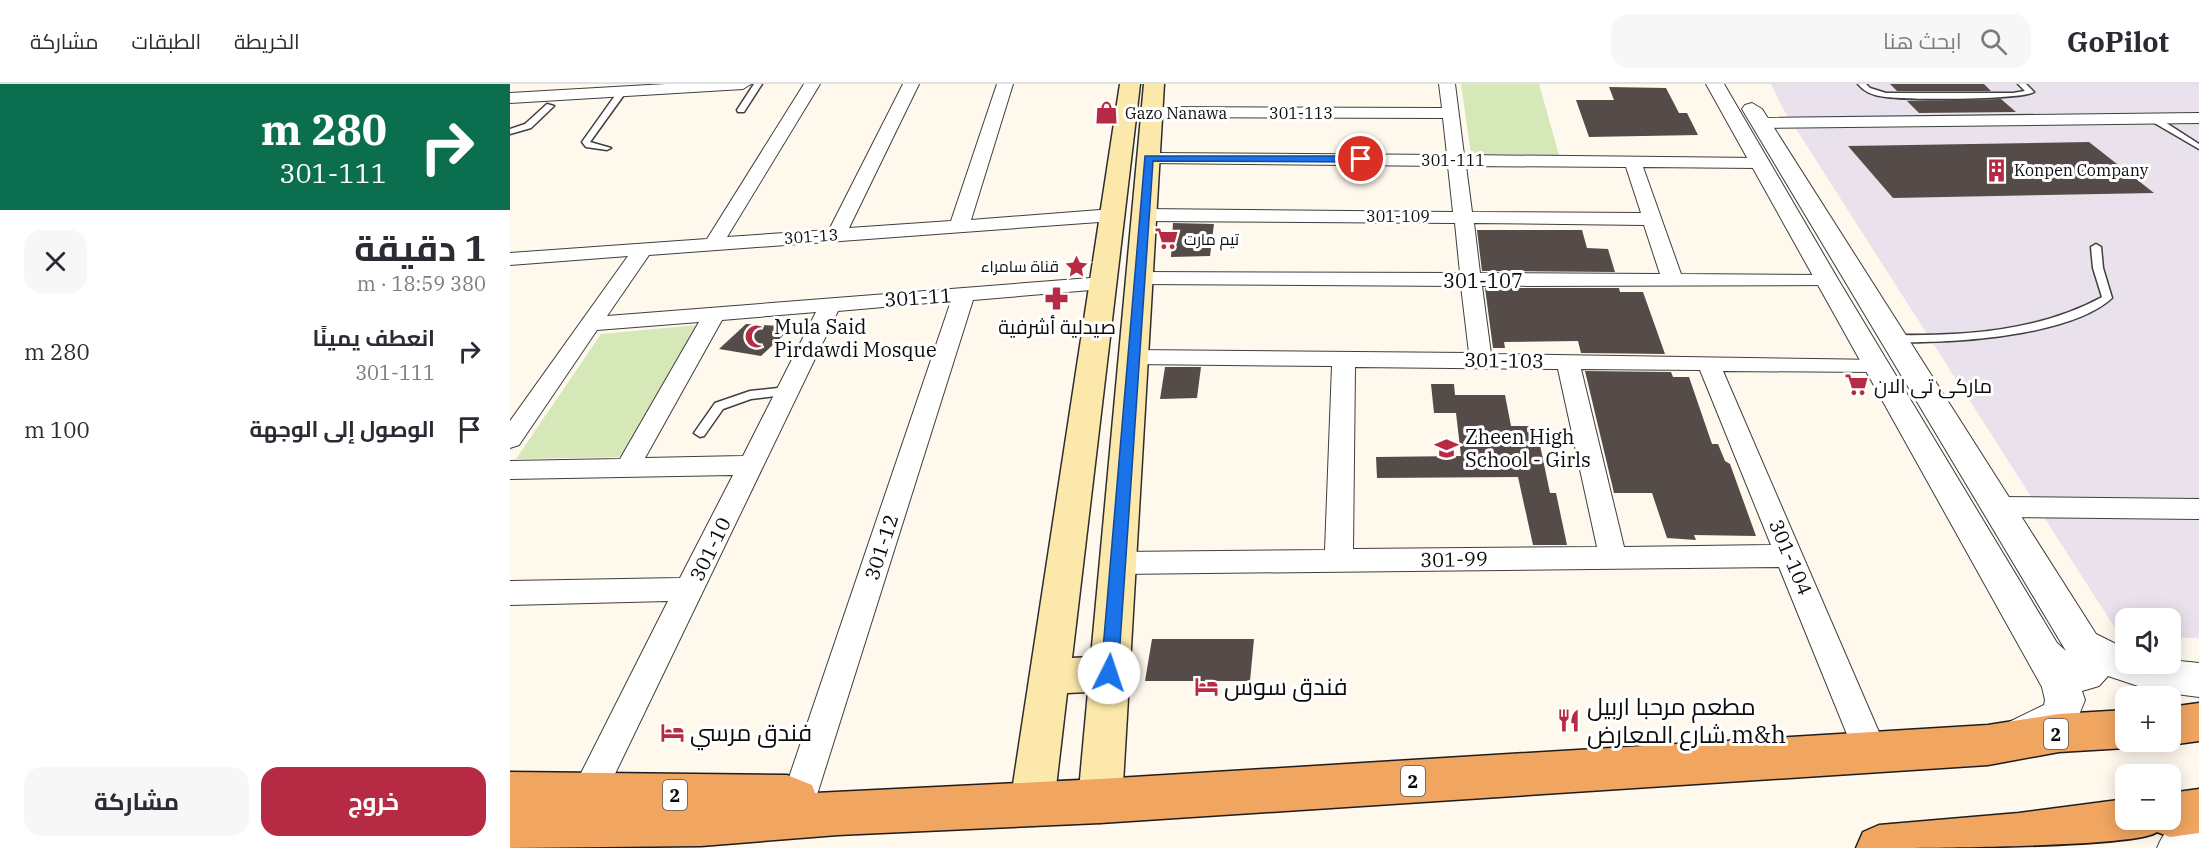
<!DOCTYPE html>
<html lang="ar">
<meta charset="utf-8">
<style>
body{margin:0;font-family:"IBM Plex Serif",Cairo,serif;background:#f7f7f7;color:#2b2b33;direction:rtl;height:100vh;display:flex;flex-direction:column;font-size:22px;white-space:nowrap}
*{box-sizing:border-box;margin:0}
p{font-size:20px;color:#7c7c81}
.icon{flex:none;width:33px;height:33px;fill:none;stroke:currentColor;stroke-width:2;stroke-linecap:round;stroke-linejoin:round}
.map{position:relative;flex:1;overflow:hidden;direction:ltr}
.drawer{display:flex;flex-direction:column;background:#fff;width:510px}
.drawer>*{flex:none}
.guide{background:#0b6e4f;color:#fff;overflow:hidden}
.controls{position:absolute;left:1605px;top:524px;display:grid;gap:12px}
.controls a{display:grid;place-items:center;width:66px;height:66px;border-radius:12px;background:#fff;box-shadow:0 3px 15px #0003;font-size:30px}
.pin{position:absolute;display:grid;place-items:center;width:51px;height:51px;color:#fff;margin:-26px;border:3px solid #fff;border-radius:50%;box-shadow:0 2px 6px #0007}
.me{position:absolute;width:66px;margin:-33px;rotate:4deg;stroke-linejoin:round;filter:drop-shadow(0 0 4px #0008)}
.turn{display:flex;align-items:center;gap:21px;height:126px;padding:0 24px;font-size:27px}
.turn .icon{width:78px;height:78px;stroke-width:2.5}
.turn b{display:block;font-size:42px;line-height:51px}
.round{display:grid;place-items:center;flex:none;width:63px;height:63px;border-radius:18px;background:#f7f7f7}
.head{display:flex;align-items:center;justify-content:space-between;height:102px;padding:0 24px}
h1{font-size:36px;font-weight:700;line-height:45px}
.button{display:flex;gap:12px;margin-top:auto;padding:12px 24px}
.button a{flex:1;height:69px;border-radius:18px;background:#b72a43;color:#fff;font-size:24px;font-weight:700;line-height:69px;text-align:center}
.button a+a{background:#f7f7f7;color:#2b2b33}
ul{padding:0;list-style:none}
li{display:flex;align-items:center;gap:18px;height:78px;padding:0 24px}
li div{flex:1}
li b{display:block;font-size:22px}
li em{font-style:normal}
header{display:flex;align-items:center;gap:36px;box-sizing:border-box;height:84px;padding:0 30px;background:#fff;border-bottom:2px solid #e1e1e2}
header strong{font-size:28px}
nav{display:flex;gap:33px;margin-inline-start:auto;font-size:21px}
.search{width:420px;height:54px;background:#f7f7f7;display:flex;align-items:center;gap:15px;box-sizing:border-box;padding:0 21px;border-radius:18px;color:#7c7c81;font-size:22px}
main{display:flex;flex:1;min-height:0}
.map>svg:first-child{display:block}
.industrial{fill:#e9e1eb}
.green{fill:#d6e7b8}
.building{fill:#554c49}
.lines{fill:none;stroke-linecap:round;stroke-linejoin:round}
.service-casing{stroke:#3f3f3f;stroke-width:3}
.minor-casing{stroke:#3f3f3f;stroke-width:2}
.tertiary-casing{stroke:#3f3f3f;stroke-width:2}
.secondary-casing{stroke:#2e2e2e;stroke-width:3}
.trunk-casing{stroke:#1d1d1d;stroke-width:3}
.service{fill:#fff;fill-rule:evenodd}
.minor{fill:#fff;fill-rule:evenodd}
.tertiary{fill:#fff;fill-rule:evenodd}
.secondary{fill:#fce8aa;fill-rule:evenodd}
.trunk{fill:#f0a561;fill-rule:evenodd}
.route{fill:#1a73e8;stroke:#114b97;stroke-width:1.5}
.labels{text-anchor:middle;dominant-baseline:central;stroke-width:6;stroke-linejoin:round;paint-order:stroke}
.far-poi-label{font-size:16px;fill:#0c0c0c;stroke:#fff;text-anchor:start}
.far-street-label{font-size:16px;fill:#0c0c0c;stroke:#fff}
.shield{fill:#fff;stroke:#555;stroke-width:1.5}
.shield-label{font-size:18px;font-weight:bold;fill:#0c0c0c}
.street-label{font-size:20px;fill:#0c0c0c;stroke:#fff}
.poi-label{font-size:20px;fill:#0c0c0c;stroke:#fff;text-anchor:start}
.near-poi-label{font-size:24px;fill:#0c0c0c;stroke:#fff;text-anchor:start}
</style>
<header>
<strong>GoPilot</strong>
<div class="search"><svg class="icon" aria-label="search" viewBox="0 0 24 24"><circle cx="10" cy="10" r="6"/><path d="M15 15l6 6"/></svg>ابحث هنا</div>
<nav><a>الخريطة</a><a>الطبقات</a><a>مشاركة</a></nav>
</header>
<main>
<div class="map">
<svg width="1689" height="764" viewBox="0 0 1689 764">
<rect width="100%" height="100%" fill="#fef8ed"/>
<!-- industrial -->
<path class="industrial" d="M1261 0H1689V554H1661L1660 534H1616L1615 555H1612L1272 23Z"/>
<!-- green -->
<g class="green">
<path d="M951 0H1029L1049 71 961 70Z"/>
<path d="M188 241 110 373 6 375 91 250Z"/>
</g>
<!-- building -->
<g class="building">
<path d="M1380 0H1474L1481 7H1387Z"/>
<path d="M1099 3 1156 4 1169 29H1177L1188 51 1079 53 1066 16H1104Z"/>
<path d="M1491 15 1506 28 1409 29 1397 17Z"/>
<path d="M1579 58 1644 109 1383 114 1338 62Z"/>
<path d="M663 139 704 140 700 172 661 173Z"/>
<path d="M967 146H1072L1077 164 1098 165 1105 188 972 187Z"/>
<path d="M975 204H1109L1110 208H1133L1155 270 1071 269 1068 257 994 258 995 264H983Z"/>
<path d="M236 240 271 242 269 245 278 247 251 272 209 265Z"/>
<path d="M655 283H691L687 314 650 315Z"/>
<path d="M1075 287 1161 288 1163 293H1179L1202 360H1208L1215 377 1220 380 1246 452 1184 451 1186 456 1157 454 1142 409H1104Z"/>
<path d="M921 300H944L945 311H995L1001 342H1026L1040 409H1046L1057 461H1023L1008 393 867 394 866 373 951 372 946 329H924Z"/>
<path d="M642 555H744L740 597H635Z"/>
</g>
<g class="lines">
<defs>
<g id="service">
<path d="M244 0H252L234 28H228L227 26Z"/>
<path d="M1348 0H1356L1360 4 1376 9H1503L1515 7 1508 0H1516L1524 8C1510 16 1397 16 1376 13 1365 12 1355 9 1348 0Z"/>
<path d="M109 6 116 8 80 58 101 64 97 66 76 63 72 58Z"/>
<path d="M37 20 44 22 21 44 0 50V45L15 40Z"/>
<path d="M1641 33H1647L1689 60V65L1641 37Z"/>
<path d="M1586 160 1591 163 1593 184 1602 214C1564 249 1464 257 1414 258 1403 258 1386 260 1378 254L1383 251C1455 252 1527 248 1592 213L1583 184 1581 163Z"/>
<path d="M277 303 281 304 283 307 281 310 241 315 213 325 194 352 190 353 184 349 205 319 240 307Z"/>
</g>
<g id="minor">
<path d="M156 0H241L233 5 0 19V9Z"/>
<path d="M294 0H310L217 153 319 146 393 0H409L339 144 441 137 487 0H503L461 136 603 125 612 131 603 137 139 171 97 232 593 193 600 195 603 199 600 203 593 205 463 216 305 717 300 729 288 734 276 729 271 717 441 217 328 227 90 721 78 726 66 721 61 709 158 517 0 521V497L170 494 223 391 0 395V377L110 375 189 238 87 246 9 361 0 364V337L118 172 0 181V169L197 155ZM306 228 233 372 135 374 212 236Z"/>
<path d="M929 0H945L954 71 1247 74 1256 79 1247 84 1133 83 1171 190 1316 191 1323 193 1326 197 1323 201 972 202 981 270 1373 276 1376 281 1373 286 1365 288 1213 287 1378 669 1373 680 1361 685 1349 680 1269 483 608 490 598 487 594 479 598 471 608 468 815 466 822 282 623 280 615 278 612 273 615 268 623 266 959 269 951 202 629 200 622 198 619 194 622 190 629 188 950 189 945 139 634 137 625 131 634 125 943 128 938 82 638 79 629 74 638 69 937 71 933 34 642 33 634 28 642 23 932 24ZM956 82 1116 83 1131 129 962 128ZM964 139 1134 141 1150 190 970 189ZM845 283 1048 285 1087 463 843 465ZM1071 285 1190 286 1261 461 1114 463Z"/>
<path d="M1689 29V39L1249 44 1241 39 1249 34Z"/>
<path d="M1486 413 1689 415V435L1486 433 1477 430 1473 423 1477 416Z"/>
</g>
<g id="tertiary">
<path d="M1196 0H1214L1329 197 1547 559 1556 567 1232 25 1235 21 1242 19 1252 25 1586 550 1616 565V579H1660V576L1689 579V613L1643 607 1598 592 1589 602 1572 607 1575 616 1563 646 1513 670 1499 664 1493 651 1499 638 1534 621 1535 616 1532 603Z"/>
<path d="M1689 723V764H1647C1655 744 1669 732 1689 723Z"/>
</g>
<path id="secondary" d="M610 0H630L562 574 581 573 634 0H654L612 717 606 732 590 739 574 732 568 717 578 608 557 609 544 720 538 735 522 742 506 735 500 720Z"/>
<g id="trunk">
<path d="M1689 619V657L1660 661 1649 657H1660V623Z"/>
<path d="M1616 626V657L1631 659 1616 664 1549 668 1478 681 590 739 328 751 191 762 0 764V688L277 691 302 701 305 709 590 695 1478 641 1549 630Z"/>
<path d="M1689 705V749L1660 753 1647 748C1628 764 1390 764 1346 764L1353 748 1369 741 1509 729 1616 715V735H1660V709Z"/>
</g>
</defs>
<!-- service casing -->
<use href="#service" class="service-casing"/>
<!-- minor casing -->
<use href="#minor" class="minor-casing"/>
<!-- tertiary casing -->
<use href="#tertiary" class="tertiary-casing"/>
<!-- secondary casing -->
<use href="#secondary" class="secondary-casing"/>
<!-- trunk casing -->
<use href="#trunk" class="trunk-casing"/>
<!-- service -->
<use href="#service" class="service"/>
<!-- minor -->
<use href="#minor" class="minor"/>
<!-- tertiary -->
<use href="#tertiary" class="tertiary"/>
<!-- secondary -->
<use href="#secondary" class="secondary"/>
<!-- trunk -->
<use href="#trunk" class="trunk"/>
</g>
<!-- route -->
<path class="route" d="M635 72H851L855 75 851 78 643 77 608 589 605 594 599 596 593 594 591 589Z"/>
<!-- icons -->
<defs>
<symbol id="shop-bare" viewBox="-9 -9 18 18"><path d="M-5-2.5h2.3a2.7 3.5 0 0 1 5.4 0H5L5.5 6h-11ZM-1.5-2.5h3a1.5 2.3 0 0 0-3 0Z" fill="#b72a43" stroke="#fff" stroke-width="2.5" paint-order="stroke"/></symbol>
<symbol id="building-bare" viewBox="-9 -9 18 18"><path d="M-4-6H4V6H1V3H-1V6H-4ZM-2.5-4.3h1.7v1.8h-1.7ZM.8-4.3h1.7v1.8H.8ZM-2.5-1h1.7V.8h-1.7ZM.8-1h1.7V.8H.8Z" fill="#b72a43" stroke="#fff" stroke-width="2.5" paint-order="stroke"/></symbol>
<symbol id="supermarket-bare" viewBox="-9 -9 18 18"><path d="M-6-5.5h2.5l.6 2H6L4.5 2H-2.5L-4.4-4H-6ZM-1.5 3.2a1.3 1.3 0 1 0 .1 0ZM3 3.2a1.3 1.3 0 1 0 .1 0Z" fill="#b72a43" stroke="#fff" stroke-width="2.5" paint-order="stroke"/></symbol>
<symbol id="sight-bare" viewBox="-9 -9 18 18"><path d="M0-6L1.8-2.2L6-1.7L2.9 1.2L3.7 5.4L0 3.3L-3.7 5.4L-2.9 1.2L-6-1.7L-1.8-2.2Z" fill="#b72a43" stroke="#fff" stroke-width="2.5" paint-order="stroke"/></symbol>
<symbol id="pharmacy-bare" viewBox="-9 -9 18 18"><path d="M-2-6h4v4h4v4h-4v4h-4v-4h-4v-4h4Z" fill="#b72a43" stroke="#fff" stroke-width="2.5" paint-order="stroke"/></symbol>
<symbol id="mosque-bare" viewBox="-9 -9 18 18"><path d="M3.5-4.9A6 6 0 1 0 3.5 4.9A5 5 0 1 1 3.5-4.9Z" fill="#b72a43" stroke="#fff" stroke-width="2.5" paint-order="stroke"/></symbol>
<symbol id="school-bare" viewBox="-9 -9 18 18"><path d="M0-5L7-2L0 1L-7-2ZM-4 1L0 2.5L4 1V4Q0 6-4 4Z" fill="#b72a43" stroke="#fff" stroke-width="2.5" paint-order="stroke"/></symbol>
<symbol id="hotel-bare" viewBox="-9 -9 18 18"><path d="M-6-4.5h1.5V1H6V5H4.5V3h-9V5H-6ZM-4 0a1.8 1.8 0 1 1 3.6 0ZM.5 0V-2.5h3Q6-2.5 6 0Z" fill="#b72a43" stroke="#fff" stroke-width="2.5" paint-order="stroke"/></symbol>
<symbol id="restaurant-bare" viewBox="-9 -9 18 18"><path d="M-5-6h1v4h1v-4h1v4h1v-4h1v5L-1.5 .5V6h-2V.5L-5-1ZM5-6V6H3V1.5H1.5Q1.5-4 5-6Z" fill="#b72a43" stroke="#fff" stroke-width="2.5" paint-order="stroke"/></symbol>
</defs>
<g fill-rule="evenodd">
<use href="#shop-bare" x="580" y="12" width="33" height="33"/>
<use href="#building-bare" x="1470" y="70" width="33" height="33"/>
<use href="#supermarket-bare" x="640" y="138" width="33" height="33"/>
<use href="#sight-bare" x="550" y="166" width="33" height="33"/>
<use href="#pharmacy-bare" x="530" y="198" width="33" height="33"/>
<use href="#mosque-bare" x="230" y="236" width="33" height="33"/>
<use href="#supermarket-bare" x="1330" y="284" width="33" height="33"/>
<use href="#school-bare" x="920" y="348" width="33" height="33"/>
<use href="#hotel-bare" x="680" y="586" width="33" height="33"/>
<use href="#restaurant-bare" x="1042" y="620" width="33" height="33"/>
<use href="#hotel-bare" x="146" y="632" width="33" height="33"/>
</g>
<g class="labels">
<!-- far-poi labels -->
<g class="far-poi-label">
<text x="615" y="29">Gazo Nanawa</text>
<text x="1504" y="86">Konpen Company</text>
<text x="674" y="155">تیم مارت</text>
<text x="549" y="182" text-anchor="end">قناة سامراء</text>
</g>
<!-- far-street labels -->
<g class="far-street-label">
<text x="791" y="29">301-113</text>
<text x="943" y="76">301-111</text>
<text x="888" y="132">301-109</text>
<text transform="translate(301 152) rotate(-4)">301-13</text>
</g>
<!-- shield labels -->
<g class="shield">
<rect x="1534" y="635" width="24" height="30" rx="4.5"/>
<rect x="891" y="682" width="24" height="30" rx="4.5"/>
<rect x="153" y="696" width="24" height="30" rx="4.5"/>
</g>
<g class="shield-label">
<text x="1546" y="650">2</text>
<text x="903" y="697">2</text>
<text x="165" y="711">2</text>
</g>
<!-- street labels -->
<g class="street-label">
<text x="973" y="196">301-107</text>
<text transform="translate(408 213) rotate(-4)">301-11</text>
<text transform="translate(994 276) rotate(1)">301-103</text>
<text transform="translate(371 463) rotate(-72)">301-12</text>
<text transform="translate(200 465) rotate(-64)">301-10</text>
<text transform="translate(1281 473) rotate(67)">301-104</text>
<text transform="translate(944 475) rotate(-1)">301-99</text>
</g>
<!-- poi labels -->
<g class="poi-label">
<text x="264" y="242">Mula Said<tspan x="264" dy="23">Pirdawdi Mosque</tspan></text>
<text x="547" y="242" text-anchor="middle">صيدلية أشرفية</text>
<text x="1364" y="301">مارکی تی الان</text>
<text x="955" y="352">Zheen High<tspan x="955" dy="23">School - Girls</tspan></text>
</g>
<!-- near-poi labels -->
<g class="near-poi-label">
<text x="714" y="602">فندق سوس</text>
<text x="1077" y="622">مطعم مرحبا اربيل<tspan x="1077" dy="28">شارع المعارض m&amp;h</tspan></text>
<text x="180" y="648">فندق مرسي</text>
</g>
</g>
</svg>
<div class="controls">
<a><svg class="icon" aria-label="sound" viewBox="0 0 24 24"><path d="M4 9h4l5-4v14l-5-4H4zM17 9q2 3 0 6"/></svg></a>
<a>+</a>
<a>−</a>
</div>
<div class="pin" style="left:851px;top:75px;background:#d93025"><svg class="icon" aria-label="arrive" viewBox="0 0 24 24"><path d="M6 21V4h12l-3 4 3 4H6"/></svg></div>
<svg class="me" style="left:599px;top:589px" viewBox="-20 -20 40 40"><circle r="19" fill="#fff"/><path d="M0-13L10 11 0 6-10 11z" fill="#1a73e8"/></svg>
</div>
<section class="drawer">
<div class="guide">
<div class="turn"><svg class="icon" aria-label="right" viewBox="0 0 24 24"><path d="M7 20v-9h11M14 6l5 5-5 5"/></svg><div><b>280 m</b>301-111</div></div>
</div>
<div class="head"><div><h1>1 دقيقة</h1><p>380 m · 18:59</p></div><a class="round"><svg class="icon" aria-label="close" viewBox="0 0 24 24"><path d="M6 6l12 12M18 6L6 18"/></svg></a></div>
<ul>
<li><svg class="icon" aria-label="right" viewBox="0 0 24 24"><path d="M7 20v-9h11M14 6l5 5-5 5"/></svg><div><b>انعطف يمينًا</b><p>301-111</p></div><em>280 m</em></li>
<li><svg class="icon" aria-label="arrive" viewBox="0 0 24 24"><path d="M6 21V4h12l-3 4 3 4H6"/></svg><div><b>الوصول إلى الوجهة</b></div><em>100 m</em></li>
</ul>
<div class="button"><a>خروج</a><a>مشاركة</a></div>
</section>
</main>
